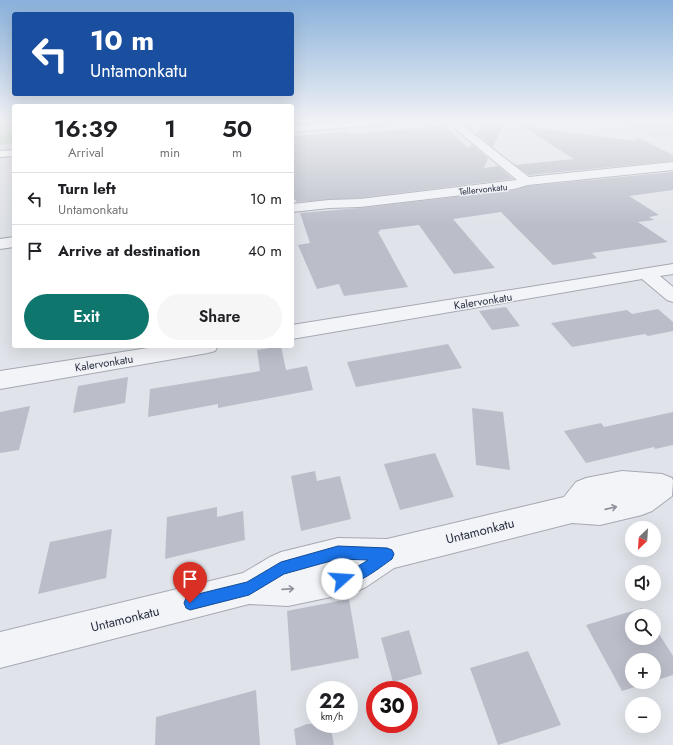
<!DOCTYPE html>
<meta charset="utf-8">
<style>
body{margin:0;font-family:Jost,sans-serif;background:#f6f6f6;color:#202124;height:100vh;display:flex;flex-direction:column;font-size:15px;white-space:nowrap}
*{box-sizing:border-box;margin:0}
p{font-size:13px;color:#757577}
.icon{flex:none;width:22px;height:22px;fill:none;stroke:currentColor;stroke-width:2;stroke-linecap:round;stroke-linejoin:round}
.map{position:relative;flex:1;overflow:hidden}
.side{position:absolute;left:12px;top:104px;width:282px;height:244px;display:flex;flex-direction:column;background:#fff;border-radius:4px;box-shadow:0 4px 16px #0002}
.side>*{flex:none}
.banner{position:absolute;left:12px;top:12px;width:282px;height:84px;border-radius:4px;box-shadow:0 4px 16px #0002;background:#1a4fa0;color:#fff;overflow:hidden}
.needle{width:26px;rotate:205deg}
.tools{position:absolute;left:625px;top:521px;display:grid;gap:8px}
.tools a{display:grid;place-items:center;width:36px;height:36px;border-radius:50%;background:#fff;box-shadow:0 4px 16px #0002;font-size:20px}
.speed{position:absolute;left:306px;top:681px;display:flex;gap:8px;font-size:20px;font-weight:700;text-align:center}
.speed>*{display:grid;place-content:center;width:52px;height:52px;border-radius:50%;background:#fff;box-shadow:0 4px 16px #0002;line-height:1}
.speed small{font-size:10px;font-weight:400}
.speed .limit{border:6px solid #d22;background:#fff;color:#111}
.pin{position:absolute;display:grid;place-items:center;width:34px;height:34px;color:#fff;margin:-41px -17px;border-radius:50% 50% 50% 0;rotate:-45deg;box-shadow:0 0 4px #0007}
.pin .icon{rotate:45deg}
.me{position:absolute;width:44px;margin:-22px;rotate:71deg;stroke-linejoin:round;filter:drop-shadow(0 0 3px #0008)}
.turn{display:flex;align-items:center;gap:14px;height:84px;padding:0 12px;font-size:18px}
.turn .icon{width:52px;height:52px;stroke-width:2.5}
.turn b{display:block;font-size:28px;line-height:34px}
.eta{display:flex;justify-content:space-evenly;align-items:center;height:68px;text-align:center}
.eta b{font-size:24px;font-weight:600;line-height:28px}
.cta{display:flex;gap:8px;margin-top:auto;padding:8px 12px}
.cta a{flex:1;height:46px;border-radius:24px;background:#0f766e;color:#fff;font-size:16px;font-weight:600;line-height:46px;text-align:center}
.cta a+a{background:#f6f6f6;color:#202124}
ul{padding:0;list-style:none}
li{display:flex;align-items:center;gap:12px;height:52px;padding:0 12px;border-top:1px solid #e0e0e0}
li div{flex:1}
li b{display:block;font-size:15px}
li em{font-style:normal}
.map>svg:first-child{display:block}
.built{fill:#ced2db}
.green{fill:#c4d3c2}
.building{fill:#bbbec9}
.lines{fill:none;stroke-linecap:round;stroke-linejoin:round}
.minor-casing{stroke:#a5a9b3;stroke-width:2}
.major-casing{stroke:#a0a6b4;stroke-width:2}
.minor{fill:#f3f4f7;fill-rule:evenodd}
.major{fill:#fff;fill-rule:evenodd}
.oneway{stroke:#8e929c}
.route{fill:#1a73e8;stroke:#114b97}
.labels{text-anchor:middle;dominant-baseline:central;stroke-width:3;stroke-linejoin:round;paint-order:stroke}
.far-street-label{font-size:9px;fill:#292f40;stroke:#f0f2f6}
.street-label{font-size:11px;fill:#292f40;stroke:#f0f2f6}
.near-street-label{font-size:13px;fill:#292f40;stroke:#f0f2f6}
</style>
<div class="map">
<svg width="673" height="745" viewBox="0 0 673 745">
<rect width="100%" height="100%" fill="#e0e3e9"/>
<!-- built -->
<path class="built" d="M621 121H673V135L654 137Z"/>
<!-- green -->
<path class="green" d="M0 121H14V144L0 145Z"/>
<!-- building -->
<g class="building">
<path d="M484 121 504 123 493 147 476 134Z"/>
<path d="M444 126 468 148 471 144 488 158 484 168 498 166 513 179 360 198 296 202V200H292V136L348 132 350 134Z"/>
<path d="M522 126 636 141 637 137 673 155V161L529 175 515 165 574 159Z"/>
<path d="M673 172V190L629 196 659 215 649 217 654 220 638 222 668 242 592 253 597 258 553 265 501 212 453 219 495 268 454 274 419 225 379 230 380 231 378 232 408 287 344 296 339 284 317 289 298 245 310 243 300 213 360 208 514 190 528 186Z"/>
<path d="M506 307 520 326 492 330 479 311Z"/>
<path d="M658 309 673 322V331L648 336 645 334 572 347 551 323 627 310 632 314Z"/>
<path d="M448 344 462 368 356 387 347 362Z"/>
<path d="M281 346 286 370 307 366 313 390 218 408V404L148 417 150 389 260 371 257 350Z"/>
<path d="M128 377 125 403 73 413 78 386Z"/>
<path d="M30 406 19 450 0 453V412Z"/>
<path d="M472 408 503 412 510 470 476 465Z"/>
<path d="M673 412V445L655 449 654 447 586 463 564 431 601 423 604 427Z"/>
<path d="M435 453 454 497 400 510 384 464Z"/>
<path d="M315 471 317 481 340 476 351 519 301 531 291 476Z"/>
<path d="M217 507V517L243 511 245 540 165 559 167 517Z"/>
<path d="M112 529 106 578 38 594 50 542Z"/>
<path d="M349 599 359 658 291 671 287 611Z"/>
<path d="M642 608 647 616H632V638H654V626L673 656V675L654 681V660H632V682H651L622 691 586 625Z"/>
<path d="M409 630 422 674 393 682 381 638Z"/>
<path d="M528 651 561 725 498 745 470 668Z"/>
<path d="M256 690 260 745H155L156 717Z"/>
<path d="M307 724H330L334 745H296L294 729Z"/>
</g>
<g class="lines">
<defs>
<g id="minor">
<path d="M446 121H457L529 177 673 162V170L528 185 514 189 360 207 329 208 292 212V204L329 200 360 199 517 180Z"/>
<path d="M14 237V247L0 249V239Z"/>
<path d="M673 264V274L660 276 673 287V302L667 300 642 279 292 339V325Z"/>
<path d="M161 346H218L215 351 208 353 0 389V371Z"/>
<path d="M622 471 662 474 672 478 673 481 672 496 652 511 642 515 600 525 572 523 394 568 366 587 355 592 288 606 249 604 0 668V632L243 573 270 557 281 552 338 538 387 539 564 497 576 482 586 478Z"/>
</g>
<g id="major">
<path d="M354 121H392L387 124 292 132V126Z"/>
<path d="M14 150V156L0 157V151Z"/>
</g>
</defs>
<!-- minor casing -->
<use href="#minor" class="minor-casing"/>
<!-- major casing -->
<use href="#major" class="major-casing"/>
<!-- minor -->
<use href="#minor" class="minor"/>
<!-- major -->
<use href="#major" class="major"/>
</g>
<!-- one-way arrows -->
<defs><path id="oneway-shaft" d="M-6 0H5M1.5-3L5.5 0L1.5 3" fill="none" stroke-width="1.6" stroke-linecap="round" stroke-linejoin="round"/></defs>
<g class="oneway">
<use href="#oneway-shaft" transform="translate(611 508) rotate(-13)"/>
<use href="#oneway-shaft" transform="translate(288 589) rotate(-4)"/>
</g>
<!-- sky -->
<linearGradient id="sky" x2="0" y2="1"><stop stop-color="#89b1db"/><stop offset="0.54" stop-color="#f1f2f5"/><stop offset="1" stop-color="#f1f2f5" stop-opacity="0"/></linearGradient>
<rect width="673" height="225" fill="url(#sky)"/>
<!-- route -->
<path class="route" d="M338 546 387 548 392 550 394 554 392 559C379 568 353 590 337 583L335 579 337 574 352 570 368 560 338 559 284 574 249 595 190 610 186 608 184 603 186 598 190 596 247 582 281 562Z"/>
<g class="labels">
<!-- far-street labels -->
<g class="far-street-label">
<text transform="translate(483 189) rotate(-6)">Tellervonkatu</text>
</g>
<!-- street labels -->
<g class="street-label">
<text transform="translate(483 301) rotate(-9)">Kalervonkatu</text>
<text transform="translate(104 363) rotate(-9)">Kalervonkatu</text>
</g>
<!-- near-street labels -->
<g class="near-street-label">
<text transform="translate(480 531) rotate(-14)">Untamonkatu</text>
<text transform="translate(125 619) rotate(-14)">Untamonkatu</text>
</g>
</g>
</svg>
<div class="tools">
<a><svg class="needle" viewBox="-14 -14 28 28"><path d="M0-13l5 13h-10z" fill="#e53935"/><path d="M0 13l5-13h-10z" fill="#757577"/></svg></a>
<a><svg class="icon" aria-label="sound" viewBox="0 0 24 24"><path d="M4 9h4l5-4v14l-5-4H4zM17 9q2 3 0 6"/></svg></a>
<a><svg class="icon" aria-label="search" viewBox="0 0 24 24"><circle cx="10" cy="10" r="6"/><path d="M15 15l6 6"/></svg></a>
<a>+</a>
<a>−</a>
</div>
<div class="speed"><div>22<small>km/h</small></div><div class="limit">30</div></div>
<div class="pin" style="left:190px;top:603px;background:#d93025"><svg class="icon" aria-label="arrive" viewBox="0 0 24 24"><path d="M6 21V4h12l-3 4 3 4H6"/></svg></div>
<svg class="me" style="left:342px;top:579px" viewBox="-20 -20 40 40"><circle r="19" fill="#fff"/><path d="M0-13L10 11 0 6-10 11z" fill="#1a73e8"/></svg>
<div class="banner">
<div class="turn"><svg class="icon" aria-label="left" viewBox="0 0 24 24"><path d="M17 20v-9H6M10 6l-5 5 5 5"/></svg><div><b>10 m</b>Untamonkatu</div></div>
</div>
<section class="side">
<div class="eta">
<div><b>16:39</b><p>Arrival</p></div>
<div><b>1</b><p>min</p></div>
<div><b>50</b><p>m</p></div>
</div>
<ul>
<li><svg class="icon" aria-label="left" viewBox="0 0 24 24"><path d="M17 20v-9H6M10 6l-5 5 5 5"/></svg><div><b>Turn left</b><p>Untamonkatu</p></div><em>10 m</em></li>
<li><svg class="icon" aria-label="arrive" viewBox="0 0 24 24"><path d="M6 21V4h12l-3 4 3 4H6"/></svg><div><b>Arrive at destination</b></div><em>40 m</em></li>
</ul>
<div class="cta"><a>Exit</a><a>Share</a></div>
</section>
</div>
